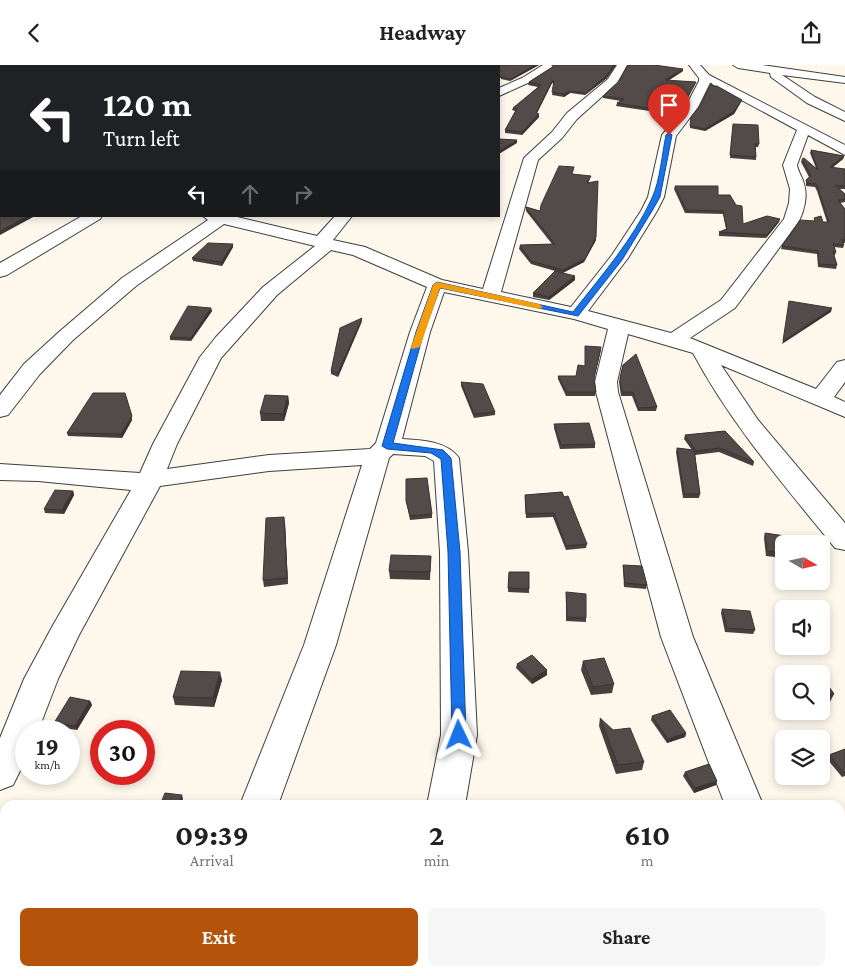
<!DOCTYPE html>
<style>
body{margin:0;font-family:"Crimson Pro",serif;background:#f6f6f6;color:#202124;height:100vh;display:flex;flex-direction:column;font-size:19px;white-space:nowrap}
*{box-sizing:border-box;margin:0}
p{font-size:16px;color:#757577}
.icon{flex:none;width:28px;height:28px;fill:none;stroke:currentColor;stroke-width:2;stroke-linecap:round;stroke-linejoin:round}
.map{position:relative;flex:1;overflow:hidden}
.drawer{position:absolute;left:0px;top:735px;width:845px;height:176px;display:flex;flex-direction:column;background:#fff;border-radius:15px 15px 0 0;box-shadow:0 2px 8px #0003}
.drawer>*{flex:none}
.banner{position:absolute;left:0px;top:0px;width:500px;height:152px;box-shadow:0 2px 8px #0003;background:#202124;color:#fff;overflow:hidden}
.needle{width:32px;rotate:99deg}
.fabs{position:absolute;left:775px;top:470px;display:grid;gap:10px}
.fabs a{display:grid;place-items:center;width:55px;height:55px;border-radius:8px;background:#fff;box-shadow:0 2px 8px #0003;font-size:25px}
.speed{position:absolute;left:15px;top:655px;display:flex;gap:10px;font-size:25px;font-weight:700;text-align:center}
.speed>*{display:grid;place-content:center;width:65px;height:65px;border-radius:50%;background:#fff;box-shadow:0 2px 8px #0003;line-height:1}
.speed small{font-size:12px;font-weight:400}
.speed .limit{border:8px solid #d22;background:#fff;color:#111}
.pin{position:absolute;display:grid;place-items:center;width:42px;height:42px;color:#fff;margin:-51px -21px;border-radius:50% 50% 50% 0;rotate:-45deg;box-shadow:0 0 5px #0007}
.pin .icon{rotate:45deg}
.me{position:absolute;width:55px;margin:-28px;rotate:358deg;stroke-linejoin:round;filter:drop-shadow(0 0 4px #0008)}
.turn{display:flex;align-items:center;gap:18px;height:105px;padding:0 20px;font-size:22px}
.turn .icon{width:65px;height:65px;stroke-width:2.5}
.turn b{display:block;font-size:35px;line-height:42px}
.lanes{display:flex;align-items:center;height:48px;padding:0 20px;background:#0003;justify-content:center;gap:25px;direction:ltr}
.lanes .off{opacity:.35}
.eta{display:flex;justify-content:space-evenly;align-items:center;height:85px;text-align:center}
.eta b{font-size:30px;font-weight:700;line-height:35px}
.cta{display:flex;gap:10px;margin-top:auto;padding:10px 20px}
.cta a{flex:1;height:58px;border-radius:8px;background:#b45309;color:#fff;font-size:20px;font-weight:700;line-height:58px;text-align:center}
.cta a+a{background:#f6f6f6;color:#202124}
header{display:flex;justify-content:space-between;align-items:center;height:65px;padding:0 20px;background:#fff;font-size:22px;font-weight:700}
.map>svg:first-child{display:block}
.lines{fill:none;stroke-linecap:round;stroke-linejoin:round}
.minor-casing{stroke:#3f3f3f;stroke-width:2}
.minor{fill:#fff;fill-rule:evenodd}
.wall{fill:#47403f}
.shaded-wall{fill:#3a3433}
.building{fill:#534b49;stroke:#3a3433}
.route{fill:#1a73e8;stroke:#114b97}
.slow{fill:#f59e0b}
</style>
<header><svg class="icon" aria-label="back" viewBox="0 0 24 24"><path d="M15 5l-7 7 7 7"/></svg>Headway<svg class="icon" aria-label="share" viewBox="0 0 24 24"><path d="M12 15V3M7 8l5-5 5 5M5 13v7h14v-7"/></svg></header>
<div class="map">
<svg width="845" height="911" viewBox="0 0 845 911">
<rect width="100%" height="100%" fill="#fdf7ec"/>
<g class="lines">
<defs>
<g id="minor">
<path d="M543 0H551L553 2 530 17 499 31V23L522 13Z"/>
<path d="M617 0H627L617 18 577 54 562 73 538 95 501 227 571 242 612 190 641 146 648 132 662 70 686 41 699 16V13L689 0H700L709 10 845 80V90L808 70 797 100C798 107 803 113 804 119 808 131 804 146 799 156L735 243 690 273 816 324 837 297 845 295V317L834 332 845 337V352L721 300 758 355 845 458V485L835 483C784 420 731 359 693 288L628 269 617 317 618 327 693 572 763 740H725L661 572 596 327 595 317 608 264 574 254 444 227 430 267 402 374C421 375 447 376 459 393L468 487 477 670 465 740H427L441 670 440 487 434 396 425 391 393 389 389 393 336 580 278 740H240L304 580 362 400 269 406 160 421 79 570 58 614 38 666H26V694L13 720 0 725V673L24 614 52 562 131 425 38 416 0 415V399L140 408 153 379 200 292 216 272 263 222 315 181 224 159 136 221 73 275 40 309 8 350 0 352V330L24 299 59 267 122 213 208 155 203 151H233L317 171 335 151H352L333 175 365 182 442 215 483 224 524 93 552 67 567 48 608 14ZM710 18 797 65 783 100 790 124 789 138 784 154 721 235 671 268 588 246 628 193 657 146 664 132 676 71 698 42ZM331 185 353 190 427 222 410 267 376 378 370 384 269 390 167 404 177 379 221 293 277 230Z"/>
<path d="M733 0H762L845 12V18L782 10 815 32 845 47V56L807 38 771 12 770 8 738 3Z"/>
<rect x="0" y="11" width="1" height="6"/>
<rect x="0" y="129" width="1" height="10"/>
<path d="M82 151H102L100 154 7 210 0 212V198Z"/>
<path d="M0 824 5 825V865L0 864Z"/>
<path d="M164 906H208L206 911H162Z"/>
<path d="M449 906H500L502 911H451Z"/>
<path d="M674 906H719L717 911H672Z"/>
</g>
</defs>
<!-- minor casing -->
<use href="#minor" class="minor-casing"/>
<!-- minor -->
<use href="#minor" class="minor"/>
</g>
<!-- wall -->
<g class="wall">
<path d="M539 0 510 16 501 14 499 1Z"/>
<path d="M553 0H616L607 13 585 30 570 28 564 32 552 30 554 19 552 18 537 48 539 52 522 70 505 68V65L515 46 512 45 513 43 538 22 528 20 529 17 553 2Z"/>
<path d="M683 6 668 16 696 17 695 19 684 40 676 50 616 41 617 38 621 36 603 33V31Z"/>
<path d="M713 21 742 35 741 37 734 49 705 66 690 63 691 52 700 41Z"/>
<path d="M733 61 759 79 758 82H756V95L730 93Z"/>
<path d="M811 85 844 91 843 94 832 103 845 104V124H839L845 129V137L840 138 845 144V178H843L844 180 843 183 834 182 836 187 835 190H834L837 200 836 204 818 202 817 189 781 184 782 181 814 156V153L823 157H827L817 126 815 122 806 121V115L809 112 801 97 802 94 816 103 810 88Z"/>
<path d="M573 109 590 114 588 118 596 175 584 197 563 208 575 211V215L549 235 533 232V228L555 206 531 199 519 184 520 180 552 179 526 146V142L540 146Z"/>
<path d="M675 121 718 130 743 159 779 157 766 173 719 171V167L726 164 723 149 685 148 674 124Z"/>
<path d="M233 179V182L222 201 193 196 192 193Z"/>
<path d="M211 243 212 246 191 276 170 275V272Z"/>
<path d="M362 256 338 312 331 309V306Z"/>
<path d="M585 281 601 285 594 314 596 327 595 331H566L558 314V311H576L585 301Z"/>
<path d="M623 300 657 342 656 346H638L632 331H621L619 317Z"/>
<path d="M461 317 495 347V350L474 353 461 321Z"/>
<path d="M288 331 289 338 284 356H261L260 348Z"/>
<path d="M132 355 122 373 68 371 67 368Z"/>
<path d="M554 359 595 379V383L560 384 554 363Z"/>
<path d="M725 366 754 397 753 401 719 387 695 390V388L700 429 699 433H683L676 387 677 383 692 385 684 374 685 370Z"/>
<path d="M406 414 432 449V453L410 455 407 440Z"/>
<path d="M73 426 74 430 64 449 45 448 44 444Z"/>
<path d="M562 427 587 479 586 483 566 485 553 452 526 453 525 430Z"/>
<path d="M285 458 288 519 264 522 263 515Z"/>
<path d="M765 468 784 479V493L766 491 764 473Z"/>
<path d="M431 491 430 515 390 514 389 506Z"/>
<path d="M623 500 647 520 646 524 624 522 623 504Z"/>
<path d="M509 507 529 524V528L508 527Z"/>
<path d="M566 527 586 553V557L566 556Z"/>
<path d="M722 544 755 565 753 569 725 567 721 548Z"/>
<path d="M583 596 614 619 612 628 591 630 581 605Z"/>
<path d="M517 599 547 605V610L532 619 516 603Z"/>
<path d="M821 610 834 629 830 637 821 639Z"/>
<path d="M222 615 214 642 175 640 173 632Z"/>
<path d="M90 636 92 640 77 665 56 662 54 658Z"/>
<path d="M652 651 686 668 685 672 667 678 651 655Z"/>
<path d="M600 653 644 697 642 705 616 709 599 661Z"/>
<path d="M845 684V711L842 712 827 694 829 690Z"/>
<path d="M685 707 716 720 694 728 683 711Z"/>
<path d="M840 879 844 899 841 903 840 902Z"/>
<path d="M605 906H619L616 911H612Z"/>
</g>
<!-- shaded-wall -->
<g class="shaded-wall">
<path d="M535 0H539L510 16 511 14Z"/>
<path d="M614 0H616L607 13 585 30 586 28Z"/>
<path d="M683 4V6L664 18 665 15Z"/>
<path d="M552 16V18L536 50V48Z"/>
<path d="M696 17 695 19 684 40 676 50V48Z"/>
<path d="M570 26V28L564 32V29Z"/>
<path d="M742 35 741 37 734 49 705 66V64Z"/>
<path d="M539 49V52L522 70V67Z"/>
<path d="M517 75V78L499 89V86Z"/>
<path d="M844 91 843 94 829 105 830 102Z"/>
<path d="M28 151H35L0 170V166Z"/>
<path d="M780 154 779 157 766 173 767 170Z"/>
<path d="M596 172V175L584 197 562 208 563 205Z"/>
<path d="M233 179V182L222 201 221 197Z"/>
<path d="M575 211V215L549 235V232Z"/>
<path d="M211 243 212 246 191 276V273Z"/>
<path d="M832 243 831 247 782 279 783 276Z"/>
<path d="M362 253V256L338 312V308Z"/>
<path d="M288 331 289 338 284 356 283 349Z"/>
<path d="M132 351V355L122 373 121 369Z"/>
<path d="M73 426 74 430 64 449 62 445Z"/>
<path d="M284 452 285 458 288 519 287 513Z"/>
<path d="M547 605V610L532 619V614Z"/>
<path d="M220 607 222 615 214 642 213 633Z"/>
<path d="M90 636 92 640 77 665 75 661Z"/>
<path d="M686 668 685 672 667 678 668 674Z"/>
<path d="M717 716 716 720 694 728 695 723Z"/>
<path d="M182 730 183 734 181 740H178Z"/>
</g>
<!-- building -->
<g class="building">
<path d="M0 0H107L104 1H1V11L0 7Z"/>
<path d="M436 0H535L511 14 501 12 499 13V1H433Z"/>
<path d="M554 0H614L607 10 586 28 570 26 564 29 552 27 554 16H552L536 48 539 49 522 67 505 65 517 44 513 43 541 20 529 17 554 1Z"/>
<path d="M628 0H654L683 4 665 15 696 17 685 37 676 48 617 38 624 34 603 31 619 16Z"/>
<path d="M0 15H1V81L0 82Z"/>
<path d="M711 18 713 21H717L742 35 734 46 705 64 690 61 691 52 700 41Z"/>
<path d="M733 59 758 60 759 79H755L756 92 730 90Z"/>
<path d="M499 74 517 75 499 86Z"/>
<path d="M811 85 844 91 830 102 845 104V121L835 120 845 129V134L838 135 845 144V175L841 174 844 180 833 179 836 187H833L837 200 819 199 818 186 782 181 800 155 815 156 814 153 821 151 823 157H829L818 123 816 119 807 118 806 115 811 111 802 94 804 93 818 105Z"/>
<path d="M559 101 574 102 572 109 591 111 587 118 598 116 596 172 585 194 563 205 531 196 520 180 555 179 526 143V142L540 146 541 140Z"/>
<path d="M1 113V125H0V114Z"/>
<path d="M675 121H718V130H730L736 140 742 141 743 159 767 151 780 154 767 170 719 167 727 164 723 146 686 145Z"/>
<path d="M1 136V151H28L0 166V137Z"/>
<path d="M208 178 233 179 221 197 192 193Z"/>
<path d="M555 206 575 211 549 232 533 228Z"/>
<path d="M789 236 832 243 783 276Z"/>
<path d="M188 241 211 243 191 273 170 272Z"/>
<path d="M362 253 338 308 331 306 340 263Z"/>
<path d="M585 281 601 282 594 313 596 327H567L558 311H576L578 300 585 301Z"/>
<path d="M636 289 657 342 638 343 633 327H622L620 313 623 300Z"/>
<path d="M461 317 483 319 495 347 474 349Z"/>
<path d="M93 328H125L132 351 121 369 67 368Z"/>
<path d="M265 330 288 331 283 349 260 348Z"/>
<path d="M589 358 595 379 561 380 554 359Z"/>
<path d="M725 366 754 397 720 383 696 386 685 370Z"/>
<path d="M677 383 694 385 700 429H684Z"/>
<path d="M427 413 432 449 410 451 406 436V414Z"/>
<path d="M55 425 73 426 62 445 44 444Z"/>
<path d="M562 427 564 432 568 431 587 479 566 481 554 448 526 449 525 430Z"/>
<path d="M284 452 287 513 263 515 266 453Z"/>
<path d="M765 468 792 472 793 479H784V488L767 486Z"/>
<path d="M391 490 431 491 430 507 389 506Z"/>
<path d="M623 500 642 501 647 520 625 518Z"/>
<path d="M509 507H529V524L508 523Z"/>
<path d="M566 527 586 529V553L567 552Z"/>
<path d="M722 544 750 546 755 565 727 563Z"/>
<path d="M532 590 547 605 532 614 517 599Z"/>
<path d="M604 593 614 619 593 622 583 596Z"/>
<path d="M816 602 820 609H791L789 606Z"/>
<path d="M181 606 220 607 213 633 173 632Z"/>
<path d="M821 610 834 629 821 631Z"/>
<path d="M70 632 90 636 75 661 54 658Z"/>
<path d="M670 645 686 668 668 674 652 651Z"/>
<path d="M600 653 613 665 630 663 644 697 618 700Z"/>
<path d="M845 684V707L844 708 829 690Z"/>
<path d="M709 699 717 716 695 723 685 707Z"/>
<path d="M165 728 182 730 178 740H160Z"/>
<path d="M840 879 844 899 840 898Z"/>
</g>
<!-- route -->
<path class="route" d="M669 68 672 70 660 132 652 146 622 195 578 251 440 223 424 267 393 378 443 385 451 393 460 487 466 670 464 674 459 676 454 674 452 670 448 487 441 394 431 388 387 384 382 381 416 267 433 220 437 217 573 247C601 211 633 175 652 133 660 116 662 89 666 70Z"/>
<!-- slow -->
<path class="slow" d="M437 217 539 239 543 242 539 244 440 223 420 282 412 284 411 282 433 220Z"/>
</svg>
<div class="fabs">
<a><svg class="needle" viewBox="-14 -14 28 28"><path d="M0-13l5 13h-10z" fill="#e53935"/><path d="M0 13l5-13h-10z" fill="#757577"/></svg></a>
<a><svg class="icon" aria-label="sound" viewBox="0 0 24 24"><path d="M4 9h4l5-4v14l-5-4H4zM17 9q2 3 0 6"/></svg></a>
<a><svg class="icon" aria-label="search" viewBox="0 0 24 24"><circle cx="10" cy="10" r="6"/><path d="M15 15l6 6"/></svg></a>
<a><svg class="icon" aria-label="layers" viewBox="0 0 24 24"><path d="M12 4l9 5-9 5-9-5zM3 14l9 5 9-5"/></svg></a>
</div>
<div class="speed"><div>19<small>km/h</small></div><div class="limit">30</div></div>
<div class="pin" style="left:669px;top:70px;background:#d93025"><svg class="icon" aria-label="arrive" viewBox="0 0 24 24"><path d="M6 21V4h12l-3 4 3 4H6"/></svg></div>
<svg class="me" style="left:459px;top:670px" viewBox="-20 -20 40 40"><path d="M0-17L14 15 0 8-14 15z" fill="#1a73e8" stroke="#fff" stroke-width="4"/></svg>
<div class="banner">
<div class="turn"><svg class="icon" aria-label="left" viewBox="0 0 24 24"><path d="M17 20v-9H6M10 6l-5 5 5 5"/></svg><div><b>120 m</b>Turn left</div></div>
<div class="lanes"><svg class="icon" aria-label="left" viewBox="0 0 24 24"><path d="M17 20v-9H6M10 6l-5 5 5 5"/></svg><svg class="icon off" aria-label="ahead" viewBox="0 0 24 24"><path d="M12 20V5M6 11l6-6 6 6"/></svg><svg class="icon off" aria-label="right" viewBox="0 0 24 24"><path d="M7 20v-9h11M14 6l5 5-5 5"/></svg></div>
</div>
<section class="drawer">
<div class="eta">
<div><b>09:39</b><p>Arrival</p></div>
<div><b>2</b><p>min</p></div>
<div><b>610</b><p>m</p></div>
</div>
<div class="cta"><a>Exit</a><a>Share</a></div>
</section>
</div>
